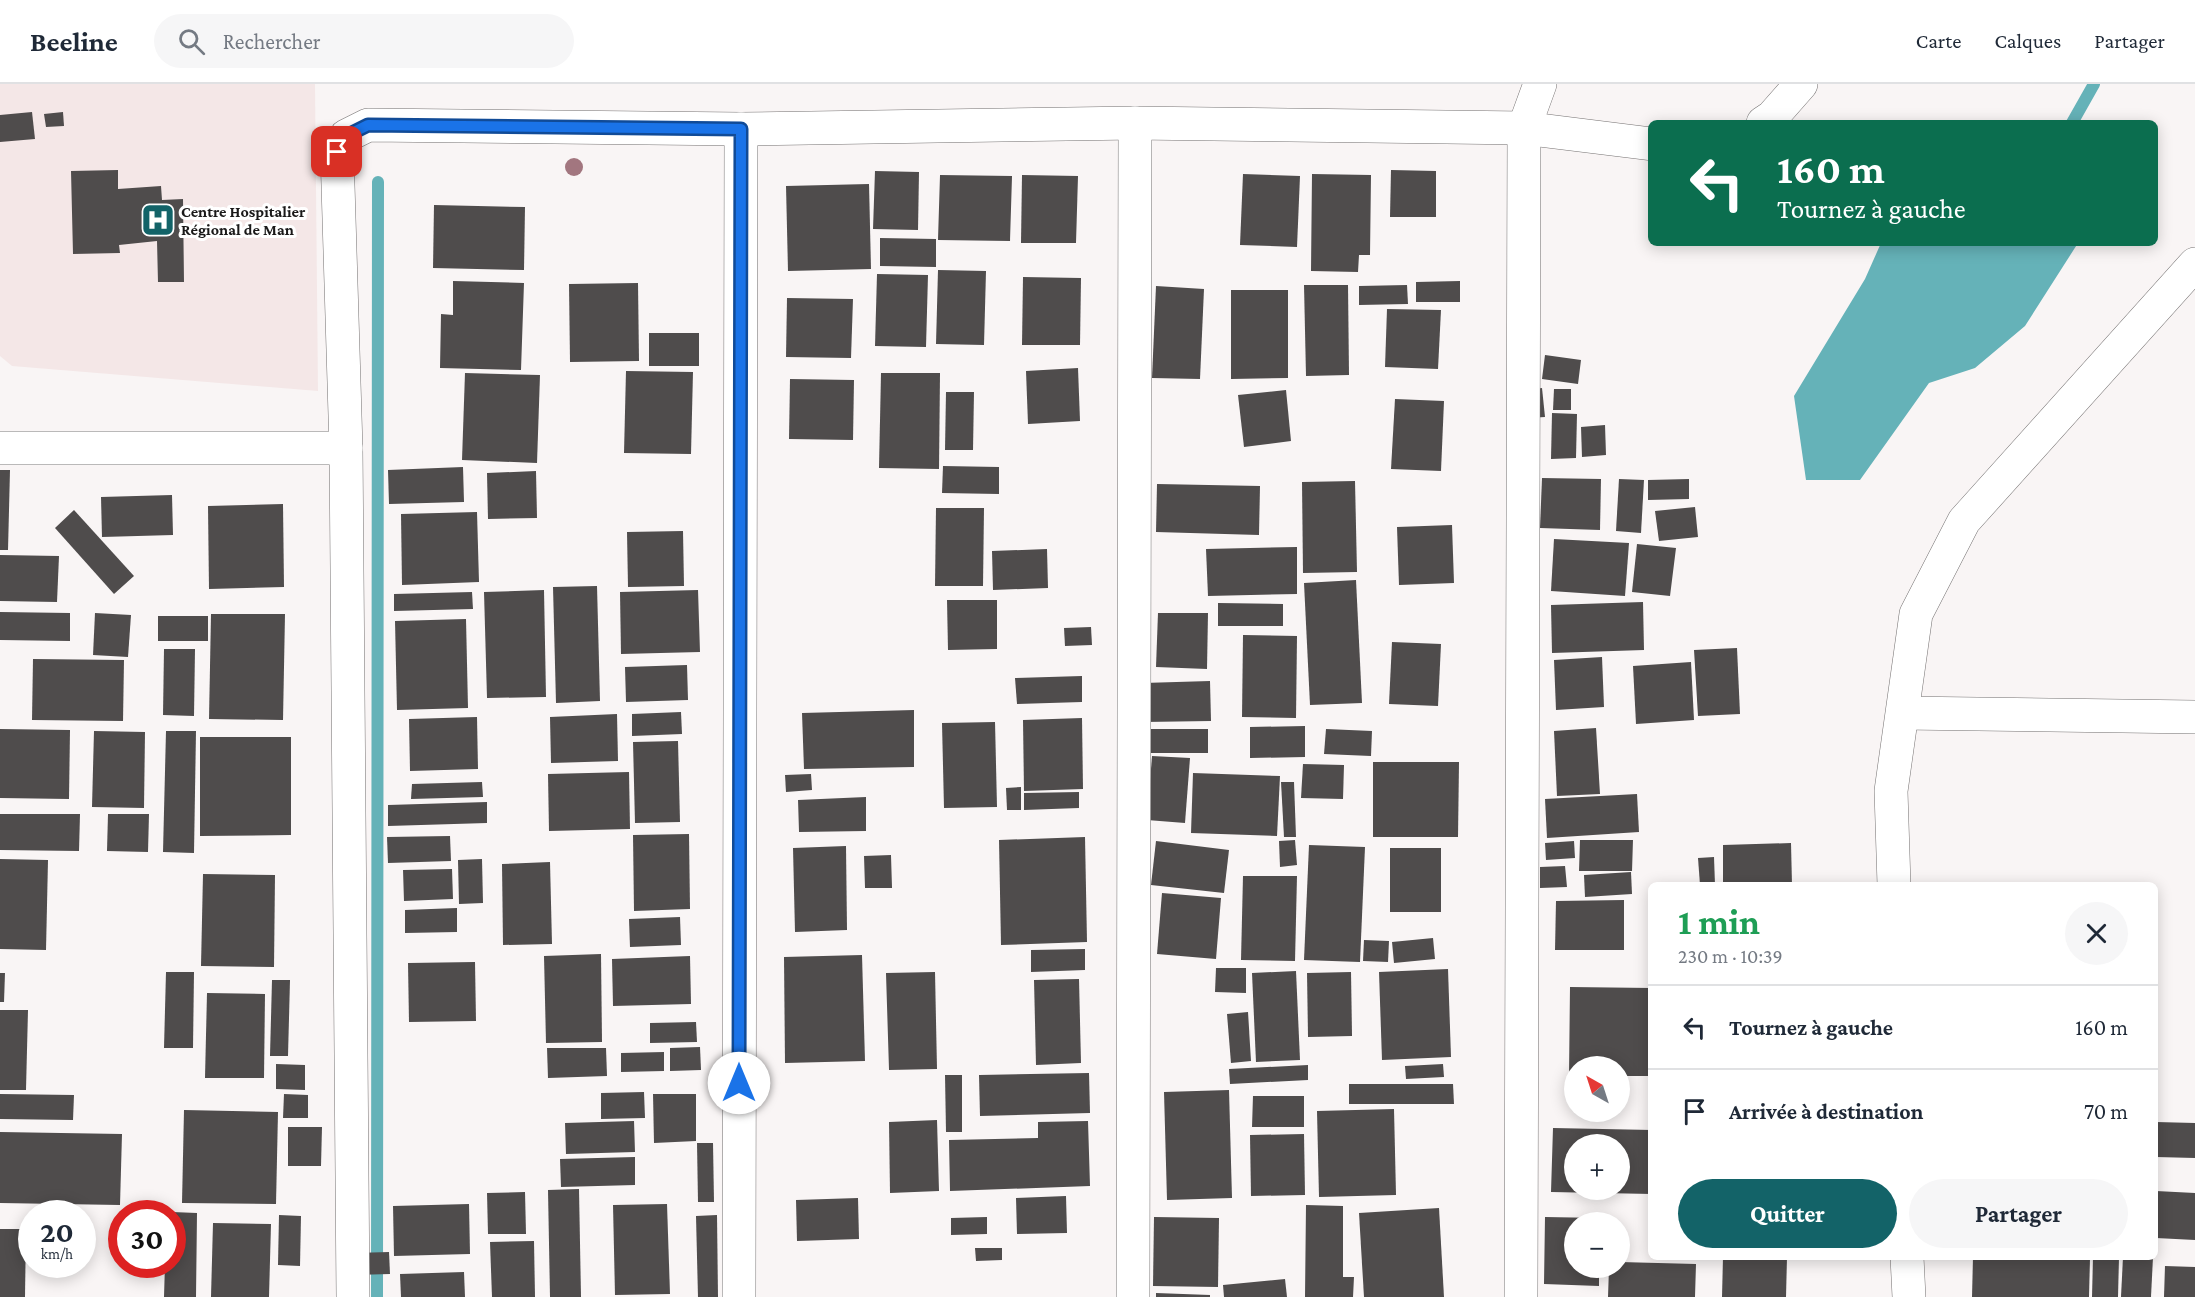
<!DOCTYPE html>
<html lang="fr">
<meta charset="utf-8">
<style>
body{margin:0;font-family:"Crimson Pro",serif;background:#f6f6f7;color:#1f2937;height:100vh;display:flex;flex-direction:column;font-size:22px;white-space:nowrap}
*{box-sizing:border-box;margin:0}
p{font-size:20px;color:#747a83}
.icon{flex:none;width:33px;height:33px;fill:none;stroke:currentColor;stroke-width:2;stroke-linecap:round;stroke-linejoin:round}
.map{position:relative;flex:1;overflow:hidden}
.drawer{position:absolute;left:1648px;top:798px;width:510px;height:378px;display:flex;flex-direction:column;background:#fff;border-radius:9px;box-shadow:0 3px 15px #0003}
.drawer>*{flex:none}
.guide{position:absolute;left:1648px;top:36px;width:510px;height:126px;border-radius:9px;box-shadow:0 3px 15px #0003;background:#0b6e4f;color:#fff;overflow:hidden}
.needle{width:39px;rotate:321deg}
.buttons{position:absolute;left:1564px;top:972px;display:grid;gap:12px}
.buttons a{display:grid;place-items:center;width:66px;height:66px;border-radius:50%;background:#fff;box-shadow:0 3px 15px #0003;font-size:30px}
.speed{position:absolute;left:18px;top:1116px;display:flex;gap:12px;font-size:30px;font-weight:700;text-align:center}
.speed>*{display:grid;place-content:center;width:78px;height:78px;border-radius:50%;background:#fff;box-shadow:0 3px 15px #0003;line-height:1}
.speed small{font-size:15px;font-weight:400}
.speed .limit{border:9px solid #d22;background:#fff;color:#111}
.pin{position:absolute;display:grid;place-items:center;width:51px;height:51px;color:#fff;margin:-26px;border-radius:12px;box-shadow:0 3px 9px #0006}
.me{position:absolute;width:66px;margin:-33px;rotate:0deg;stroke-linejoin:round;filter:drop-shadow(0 0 4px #0008)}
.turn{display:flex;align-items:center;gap:21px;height:126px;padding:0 30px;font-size:27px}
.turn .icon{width:78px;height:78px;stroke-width:2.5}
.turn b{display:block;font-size:42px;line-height:51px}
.round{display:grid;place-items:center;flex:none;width:63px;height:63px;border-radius:32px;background:#f6f6f7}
.headline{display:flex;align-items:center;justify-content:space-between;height:102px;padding:0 30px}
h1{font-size:36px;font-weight:700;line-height:45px;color:#1e9e55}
.cta{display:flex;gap:12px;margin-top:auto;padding:12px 30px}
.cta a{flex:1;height:69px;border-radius:36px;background:#136368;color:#fff;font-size:24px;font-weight:700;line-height:69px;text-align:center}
.cta a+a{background:#f6f6f7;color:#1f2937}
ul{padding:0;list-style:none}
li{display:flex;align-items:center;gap:18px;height:84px;padding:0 30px;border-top:2px solid #e0e1e3}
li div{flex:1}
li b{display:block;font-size:22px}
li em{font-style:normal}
header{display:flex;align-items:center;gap:36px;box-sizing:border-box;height:84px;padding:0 30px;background:#fff;border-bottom:2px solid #e0e1e3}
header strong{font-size:28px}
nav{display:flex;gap:33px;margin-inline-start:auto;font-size:21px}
.search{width:420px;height:54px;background:#f6f6f7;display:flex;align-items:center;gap:15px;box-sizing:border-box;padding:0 21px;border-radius:33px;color:#747a83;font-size:22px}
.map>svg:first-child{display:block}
.built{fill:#f4e7e7}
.water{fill:#65b2b8}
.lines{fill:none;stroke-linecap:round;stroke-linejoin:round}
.stream{stroke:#65b2b8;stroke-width:12}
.building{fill:#4f4c4c;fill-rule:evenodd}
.street-casing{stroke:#757272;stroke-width:34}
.street{stroke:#fff;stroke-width:33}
.tree{fill:#a2767f}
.route-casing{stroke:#114b97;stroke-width:15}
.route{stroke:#1a73e8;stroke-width:10}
.labels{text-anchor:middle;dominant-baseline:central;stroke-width:6;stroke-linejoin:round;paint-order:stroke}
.poi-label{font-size:16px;font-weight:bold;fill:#1a1919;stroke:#fff;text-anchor:start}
</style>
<header>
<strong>Beeline</strong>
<div class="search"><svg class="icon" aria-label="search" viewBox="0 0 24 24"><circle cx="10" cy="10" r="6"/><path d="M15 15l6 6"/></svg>Rechercher</div>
<nav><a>Carte</a><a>Calques</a><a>Partager</a></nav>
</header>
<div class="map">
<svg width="2195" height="1213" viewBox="0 0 2195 1213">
<rect width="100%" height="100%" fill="#f9f5f5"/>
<!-- built -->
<path class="built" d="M0 0H315L318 307 12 282 0 272Z"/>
<!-- water -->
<path class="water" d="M1881 159H2078L2025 242 1975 284 1929 299 1860 396H1806L1794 312 1865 195Z"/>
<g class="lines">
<!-- stream -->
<g class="stream">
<path d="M2072 39 2094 0"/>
<path d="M377 1213 378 98"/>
</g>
</g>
<!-- building -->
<g class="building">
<path d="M32 28 35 55 0 58V31Z"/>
<path d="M63 28 64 42 46 43 44 30Z"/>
<path d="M118 86V105L161 102 162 116 183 115 184 198H158L157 157 119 161 120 169 73 170 71 87Z"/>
<path d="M1391 86 1436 87V133H1390Z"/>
<path d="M875 87 919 88 918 146 873 145Z"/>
<path d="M1243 90 1300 92 1297 163 1240 161Z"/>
<path d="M1312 90 1371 91 1370 171H1359L1358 188 1311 187Z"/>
<path d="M940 91 1012 92 1010 157 938 156Z"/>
<path d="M1022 91 1078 92 1076 159H1021Z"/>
<path d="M869 100 871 185 788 187 786 102Z"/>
<path d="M434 121 525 123 524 186 433 184Z"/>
<path d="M880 154 936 155V183L880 182Z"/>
<path d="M938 186 986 187 984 261 936 260Z"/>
<path d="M877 190 928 191 926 263 875 262Z"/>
<path d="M1023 193 1081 194 1080 261H1022Z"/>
<path d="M453 197 524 199 521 286 440 284 441 230 453 231Z"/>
<path d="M1460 197V218H1416V198Z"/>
<path d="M638 199 639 277 570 278 569 200Z"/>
<path d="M1304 201H1348L1349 291 1306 292Z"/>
<path d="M1407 201 1408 220 1359 221V202Z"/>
<path d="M1156 202 1204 205 1200 295 1152 294Z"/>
<path d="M1231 206H1288V294L1231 295Z"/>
<path d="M787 214 853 215 851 274 786 273Z"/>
<path d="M1387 225 1441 226 1438 285 1385 283Z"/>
<rect x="649" y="249" width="50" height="33"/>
<path d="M1545 271 1581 276 1578 300 1542 295Z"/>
<path d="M1078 284 1080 337 1028 340 1026 287Z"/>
<path d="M626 287 693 288 691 370 624 369Z"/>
<path d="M465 289 540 291 537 379 462 376Z"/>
<path d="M881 289H940L939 385 879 384Z"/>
<path d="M790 295 854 296 853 356 789 355Z"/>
<path d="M1542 304 1545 333 1528 334 1526 306Z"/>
<path d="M1554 305H1571V326H1553Z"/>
<path d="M1286 306 1291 357 1244 363 1238 311Z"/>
<path d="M946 308H974L973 366H945Z"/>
<path d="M1395 315 1444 317 1441 387 1391 385Z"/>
<path d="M1552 329 1577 330 1576 374 1551 375Z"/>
<path d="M1605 341 1606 371 1582 373 1581 343Z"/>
<path d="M943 382 999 383V410L942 409Z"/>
<path d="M463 383 464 418 389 420 388 386Z"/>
<path d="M0 386H10L8 466H0Z"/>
<path d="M536 387 537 434 488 435 487 389Z"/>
<path d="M1542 394 1601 395 1600 446 1540 444Z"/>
<path d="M1619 395 1644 396 1641 449 1616 447Z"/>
<path d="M1689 395V415L1648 416V396Z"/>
<path d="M1355 397 1357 488 1303 489 1302 398Z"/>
<path d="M1157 400 1260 402 1259 451 1156 448Z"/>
<path d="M172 411 173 451 102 453 101 413Z"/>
<path d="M283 420 284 503 209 505 208 422Z"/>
<path d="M1695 423 1698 453 1659 457 1655 427Z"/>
<path d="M936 424H984L983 502H935Z"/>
<path d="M74 426 134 492 114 510 55 444Z"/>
<path d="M477 428 479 498 402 501 401 430Z"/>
<path d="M1452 441 1454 499 1399 501 1397 443Z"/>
<path d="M683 447 684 502 628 503 627 448Z"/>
<path d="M1554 455 1629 459 1625 512 1551 507Z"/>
<path d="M1637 460 1676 464 1670 512 1632 508Z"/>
<path d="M1297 463V510L1208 512 1206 465Z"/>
<path d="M1047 465 1048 504 993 506 992 467Z"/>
<path d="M0 471 59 472 57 518 0 517Z"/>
<path d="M1356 496 1362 619 1310 621 1304 499Z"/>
<path d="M597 502 600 617 556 619 553 503Z"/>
<path d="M544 506 546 613 487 614 484 508Z"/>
<path d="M698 506 700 568 621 570 620 508Z"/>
<path d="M472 508 473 525 394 527V510Z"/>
<path d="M947 516H997V565L948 566Z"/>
<path d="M1643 518 1644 566 1552 569 1551 521Z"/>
<path d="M1218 519 1283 520V542H1218Z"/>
<path d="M0 528 70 529V557L0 556Z"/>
<path d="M95 529 131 531 128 573 93 571Z"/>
<path d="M1158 529H1208L1207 585 1156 583Z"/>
<path d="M211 530H285L283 636 209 635Z"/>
<rect x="158" y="532" width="50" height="25"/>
<path d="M466 535 468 624 397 626 395 537Z"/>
<path d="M1091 543 1092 561 1065 562 1064 544Z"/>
<path d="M1243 551 1297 552 1296 634 1242 633Z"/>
<path d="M1392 558 1441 560 1438 622 1389 620Z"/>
<path d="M1737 564 1740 630 1698 632 1694 566Z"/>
<path d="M164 565H195L194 632 163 631Z"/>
<path d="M1602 573 1604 623 1556 626 1554 576Z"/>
<path d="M33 575 124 576 123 637 32 636Z"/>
<path d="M1691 578 1694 636 1636 640 1633 582Z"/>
<path d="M687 581 688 616 626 618 625 583Z"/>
<path d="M1082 592V618L1017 620 1015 594Z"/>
<path d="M1210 597 1211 637 1144 638 1143 599Z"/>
<path d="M914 626V683L804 685 802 629Z"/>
<path d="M681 628 682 650 632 652V630Z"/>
<path d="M617 630 618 677 551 679 550 633Z"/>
<path d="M477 633 478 685 410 687 409 635Z"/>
<path d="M1082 634 1083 705 1024 707 1023 636Z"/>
<path d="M995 638 997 723 944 724 942 639Z"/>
<path d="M1305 642V673L1250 674V643Z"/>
<path d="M1596 644 1600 710 1557 712 1554 647Z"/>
<path d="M0 645 70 646 69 715 0 714Z"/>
<path d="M1146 645H1208V669H1147Z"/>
<path d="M1326 645 1372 647 1371 672 1324 670Z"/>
<path d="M94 647 145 648 144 724 92 723Z"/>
<path d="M166 647H196L194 769 163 768Z"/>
<path d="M200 653H291V751L200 752Z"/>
<path d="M678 657 680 738 635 739 633 658Z"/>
<path d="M1152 672 1190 674 1185 739 1147 736Z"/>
<path d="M1373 678H1459L1458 753H1373Z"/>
<path d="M1303 680 1344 681 1343 715 1301 714Z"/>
<path d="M629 688 630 745 549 747 548 690Z"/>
<path d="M1193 689 1280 692 1277 752 1191 749Z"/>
<path d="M811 690 812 706 786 708 785 691Z"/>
<path d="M482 698 483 713 411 715 412 700Z"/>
<path d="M1281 698H1294L1296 753H1284Z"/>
<path d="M1021 703V726H1007L1006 704Z"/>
<path d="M1079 708V724L1024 726V709Z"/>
<path d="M1637 710 1639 748 1547 754 1545 715Z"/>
<path d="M866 713V747L799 748 798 716Z"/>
<path d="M487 718V739L388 742V721Z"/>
<path d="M0 730H80L79 767 0 766Z"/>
<path d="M108 730H149L148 768 107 767Z"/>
<path d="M689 750 690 825 634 827 633 751Z"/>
<path d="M450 752 451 777 388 779 387 753Z"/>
<path d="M1085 753 1087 858 1001 861 999 756Z"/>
<path d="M1295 756 1297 781 1280 783 1279 757Z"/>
<path d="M1580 756H1633L1632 787H1579Z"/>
<path d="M1156 757 1229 766 1224 809 1151 801Z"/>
<path d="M1574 757 1575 774 1546 776 1545 759Z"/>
<path d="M1791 759 1792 801H1723V761Z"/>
<path d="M1309 761 1365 763 1360 878 1304 876Z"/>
<path d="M846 762 847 846 795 848 793 764Z"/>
<rect x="1390" y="764" width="51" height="64"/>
<path d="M891 771 892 804H865L864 772Z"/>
<path d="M1714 773 1715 801H1700L1698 774Z"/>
<path d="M0 775 48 776 46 866 0 865Z"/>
<path d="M482 775 483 819 459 820 458 776Z"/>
<path d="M550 778 552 860 503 861 502 780Z"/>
<path d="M1565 782 1567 803 1540 804V783Z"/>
<path d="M452 785 453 815 404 817 403 786Z"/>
<path d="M1631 788 1632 810 1585 813 1584 791Z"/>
<path d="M203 790 275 791 274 883 201 882Z"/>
<path d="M1243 792H1297L1295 877 1241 876Z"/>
<path d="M1162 809 1221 814 1216 875 1157 870Z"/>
<path d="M1624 816V866H1555L1556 817Z"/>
<path d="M457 824V848L405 849V826Z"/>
<path d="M680 833 681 861 630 863 629 835Z"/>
<path d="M1433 854 1435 875 1394 879 1392 858Z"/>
<path d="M1364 856 1389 857 1388 878 1363 877Z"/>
<path d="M1085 865V886L1031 888V866Z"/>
<path d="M601 870 602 958 546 959 544 872Z"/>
<path d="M862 871 865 977 785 979 784 873Z"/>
<path d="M690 872 691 920 613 922 612 875Z"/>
<path d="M475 878 476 937 409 938 408 879Z"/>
<path d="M1216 884H1246V909L1215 908Z"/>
<path d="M1448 885 1451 973 1382 976 1379 888Z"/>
<path d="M1296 887 1300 976 1256 978 1252 889Z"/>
<path d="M166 888H194L193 964H164Z"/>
<path d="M935 888 937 985 889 986 886 889Z"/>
<path d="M1351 888 1352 952 1308 953 1307 889Z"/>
<path d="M0 889H5L4 918H0Z"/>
<path d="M1079 895 1081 979 1036 981 1034 896Z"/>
<path d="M272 896H290L288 972H270Z"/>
<path d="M1570 903 1652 904V992H1620V982H1575V992H1569Z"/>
<path d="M207 909 265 910 264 994H205Z"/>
<path d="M0 926H28L26 1006H0Z"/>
<path d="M1248 928 1251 977 1231 979 1227 930Z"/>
<path d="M696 938 697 958 650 959V939Z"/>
<path d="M700 963 701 986 670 987V964Z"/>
<path d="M547 964H606L607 992 548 994Z"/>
<path d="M664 968V987L621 988V969Z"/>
<path d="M276 980 305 981V1006L276 1005Z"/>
<path d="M1443 980 1444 993 1406 995 1405 982Z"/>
<path d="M1308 981V996L1230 1000 1229 985Z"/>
<path d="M1089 989 1090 1029 980 1032 979 991Z"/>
<path d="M945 991H962V1048H946Z"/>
<path d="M1349 1000H1453L1454 1020H1349Z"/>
<path d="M1229 1006 1232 1114 1167 1116 1164 1008Z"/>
<path d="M644 1008 645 1034 601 1035V1009Z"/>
<path d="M0 1010 74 1011 73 1036 0 1035Z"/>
<path d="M284 1010 308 1011V1034H283Z"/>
<path d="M653 1010H696V1057L654 1059Z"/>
<path d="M1253 1012H1304V1043H1252Z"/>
<path d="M1394 1025 1396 1111 1319 1113 1317 1027Z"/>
<path d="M184 1026 278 1028 276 1120 182 1119Z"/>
<path d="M937 1036 939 1107 890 1109 889 1038Z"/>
<path d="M634 1037 635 1068 566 1070 565 1039Z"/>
<path d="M1088 1037 1090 1102 950 1107 949 1056 1038 1054V1038Z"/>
<path d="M2156 1038 2195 1039V1074L2156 1073Z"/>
<path d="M288 1043H322L321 1082H288Z"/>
<path d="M1553 1044 1652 1046V1110L1551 1108ZM1575 1060H1620V1106H1575Z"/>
<path d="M0 1048 122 1050 120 1121 0 1119Z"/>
<path d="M1304 1050 1305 1111 1251 1112 1250 1051Z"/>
<path d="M697 1059H713L714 1118H698Z"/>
<path d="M635 1073V1101L561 1103 560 1075Z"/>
<path d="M579 1105 581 1213H550L548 1106Z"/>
<path d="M2156 1107 2195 1109V1156L2156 1154Z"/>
<path d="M525 1108 526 1150H488L487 1109Z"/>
<path d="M1066 1112 1067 1149 1017 1150 1016 1114Z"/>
<path d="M858 1114 859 1155 797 1157 796 1116Z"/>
<path d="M469 1120 470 1170 394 1172 393 1122Z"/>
<path d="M667 1120 670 1210 615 1211 613 1121Z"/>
<path d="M1306 1121 1343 1122V1193H1354L1353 1213H1305Z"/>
<path d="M1439 1124 1444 1213H1364L1359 1129Z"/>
<path d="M172 1128 197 1129 196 1213H164L165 1180H172Z"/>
<path d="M279 1131 301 1132 300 1182 278 1181Z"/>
<path d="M717 1131 718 1213H698L696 1132Z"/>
<path d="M987 1133V1150L951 1151V1134Z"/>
<path d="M1154 1133 1219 1134 1218 1203 1153 1202Z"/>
<path d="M1545 1133 1601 1134 1600 1138H1575V1184H1599V1202L1544 1200Z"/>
<path d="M213 1139 271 1140 269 1213H211Z"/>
<path d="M0 1145H26L25 1213H0Z"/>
<path d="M534 1157 535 1213H492L490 1158Z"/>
<path d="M975 1164H1002V1176L976 1177Z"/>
<path d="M389 1168 390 1190 355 1191V1169Z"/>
<path d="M1723 1173H1787L1786 1213H1722Z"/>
<path d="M1973 1173 2090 1174 2089 1213H1972Z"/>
<path d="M2093 1173H2119L2118 1213H2092Z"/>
<path d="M2123 1173H2153L2151 1213H2121Z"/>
<path d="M1620 1178 1696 1180 1695 1213H1608L1609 1184H1620Z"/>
<path d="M2165 1182 2195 1183V1213H2164Z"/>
<path d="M464 1188 465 1213H401L400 1190Z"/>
<path d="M1285 1195 1287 1213H1224L1223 1201Z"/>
<path d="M1156 1209 1210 1211V1213H1156Z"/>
</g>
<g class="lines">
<defs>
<g id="street">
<path d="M1763 39 1772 33 1801 0"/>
<path d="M0 364H346"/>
<path d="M1903 629 2195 633"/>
<path d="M1894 801 1891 707 1916 530 1964 437 2195 180"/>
<path d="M1907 1173 1909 1213"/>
<path d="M353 1213 346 364 337 68 346 52 368 41 741 45 1135 39 1524 44 1652 60"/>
<path d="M739 1213 741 45"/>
<path d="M1133 1213 1135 39"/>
<path d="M1521 1213 1524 44 1540 0"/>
</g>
</defs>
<!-- street casing -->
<use href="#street" class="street-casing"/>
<!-- street -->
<use href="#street" class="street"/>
</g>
<!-- trees -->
<circle class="tree" cx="574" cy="83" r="9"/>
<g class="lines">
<defs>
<path id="route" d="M337 68 346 52 368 41 741 45 739 999"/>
</defs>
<!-- route casing -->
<use href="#route" class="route-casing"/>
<!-- route -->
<use href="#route" class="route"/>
</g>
<!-- icons -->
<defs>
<symbol id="hospital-square" viewBox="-11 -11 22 22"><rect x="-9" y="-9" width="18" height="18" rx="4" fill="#136368" stroke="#fff"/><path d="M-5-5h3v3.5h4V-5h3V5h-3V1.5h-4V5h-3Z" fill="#fff"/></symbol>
</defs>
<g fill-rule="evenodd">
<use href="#hospital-square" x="139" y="117" width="38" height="38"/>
</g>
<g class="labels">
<!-- poi labels -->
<g class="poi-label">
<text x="181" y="127">Centre Hospitalier<tspan x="181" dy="18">Régional de Man</tspan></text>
</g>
</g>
</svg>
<div class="buttons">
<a><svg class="needle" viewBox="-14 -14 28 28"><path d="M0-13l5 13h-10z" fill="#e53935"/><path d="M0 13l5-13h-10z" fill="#747a83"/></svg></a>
<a>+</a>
<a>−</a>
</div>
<div class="speed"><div>20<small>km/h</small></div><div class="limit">30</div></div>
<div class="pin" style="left:337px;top:68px;background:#d93025"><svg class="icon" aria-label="arrive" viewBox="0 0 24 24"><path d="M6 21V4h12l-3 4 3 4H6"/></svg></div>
<svg class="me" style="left:739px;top:999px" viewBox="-20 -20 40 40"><circle r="19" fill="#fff"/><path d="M0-13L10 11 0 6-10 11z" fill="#1a73e8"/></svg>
<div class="guide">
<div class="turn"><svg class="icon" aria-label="left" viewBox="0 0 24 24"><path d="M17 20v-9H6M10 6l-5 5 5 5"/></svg><div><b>160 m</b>Tournez à gauche</div></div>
</div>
<section class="drawer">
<div class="headline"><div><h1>1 min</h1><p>230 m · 10:39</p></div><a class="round"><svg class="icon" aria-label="close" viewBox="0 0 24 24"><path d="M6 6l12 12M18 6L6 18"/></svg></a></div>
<ul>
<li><svg class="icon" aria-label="left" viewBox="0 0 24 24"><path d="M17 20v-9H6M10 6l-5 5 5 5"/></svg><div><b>Tournez à gauche</b></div><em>160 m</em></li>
<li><svg class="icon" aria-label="arrive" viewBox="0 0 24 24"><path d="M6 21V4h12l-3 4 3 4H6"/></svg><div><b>Arrivée à destination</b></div><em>70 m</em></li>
</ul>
<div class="cta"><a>Quitter</a><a>Partager</a></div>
</section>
</div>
